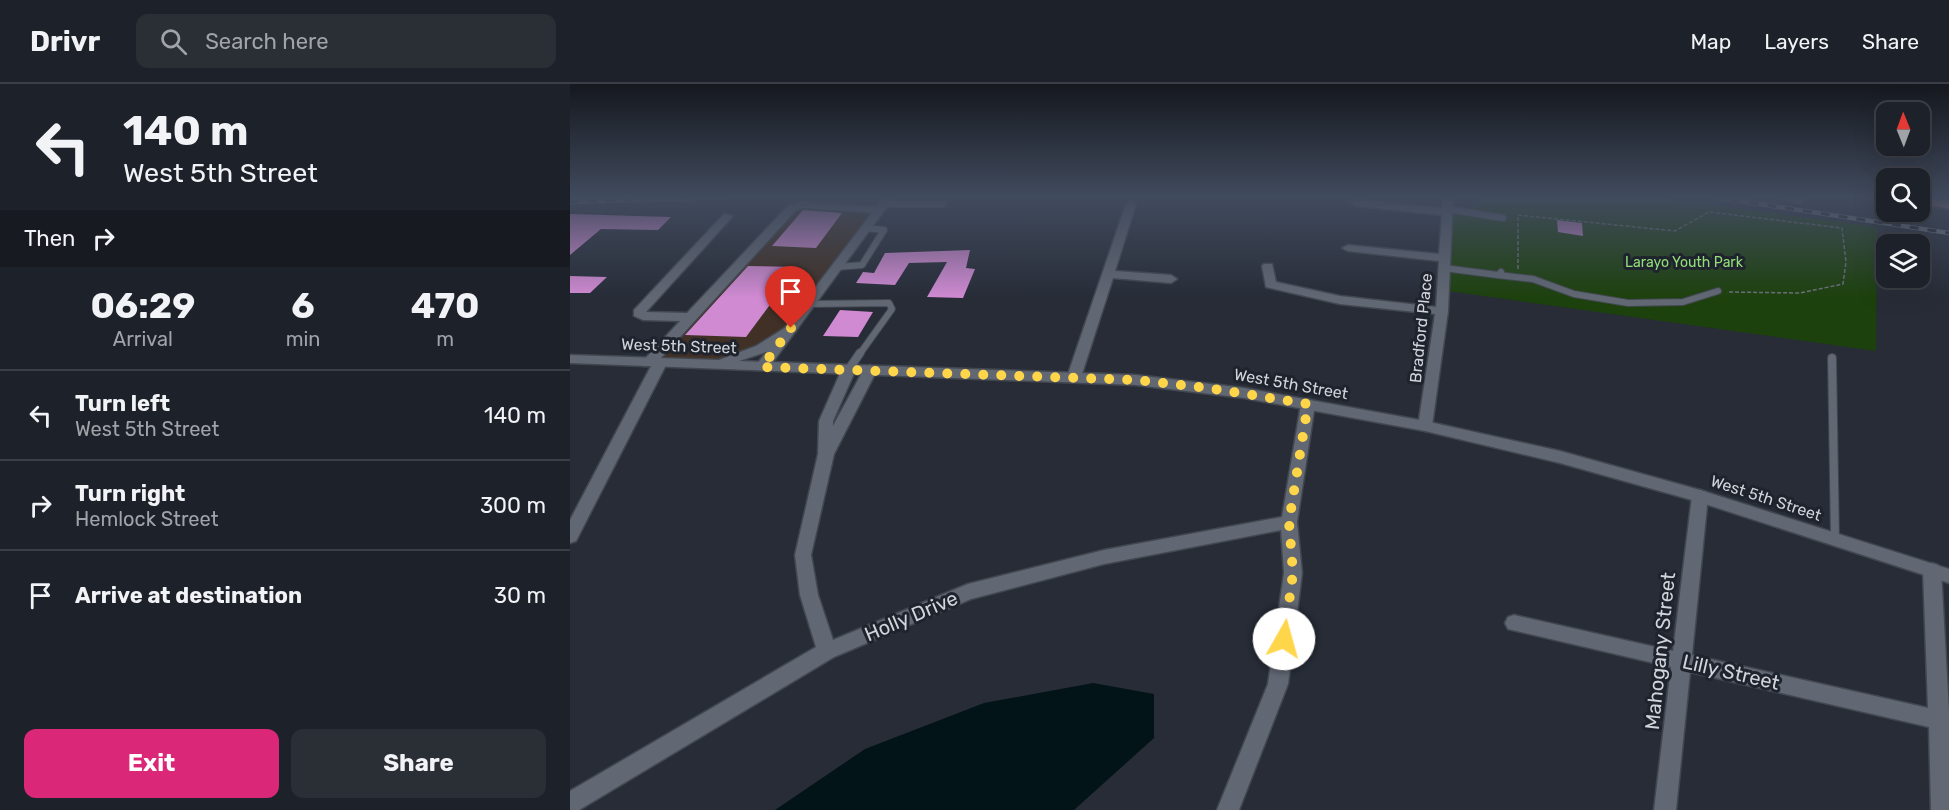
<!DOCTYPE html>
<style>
body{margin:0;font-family:Rubik,sans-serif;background:#2a2e35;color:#f1f3f6;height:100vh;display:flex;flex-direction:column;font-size:22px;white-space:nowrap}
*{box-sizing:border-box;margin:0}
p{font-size:20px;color:#a0a3a8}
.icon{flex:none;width:33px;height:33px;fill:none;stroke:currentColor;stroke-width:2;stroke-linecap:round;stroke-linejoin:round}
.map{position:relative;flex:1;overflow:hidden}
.side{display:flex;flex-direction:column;background:#1d2129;width:570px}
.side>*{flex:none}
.guide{background:#1d2129;color:#f1f3f6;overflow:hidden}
.needle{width:39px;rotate:359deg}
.fabs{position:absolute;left:1306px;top:18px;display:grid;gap:12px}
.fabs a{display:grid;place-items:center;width:54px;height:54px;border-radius:12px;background:#1d2129;box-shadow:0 6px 24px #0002,0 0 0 2px #3b3e46;font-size:30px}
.pin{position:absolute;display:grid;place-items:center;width:51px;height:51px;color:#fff;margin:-62px -26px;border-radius:50% 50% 50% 0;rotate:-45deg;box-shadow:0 0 6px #0007}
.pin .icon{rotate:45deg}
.me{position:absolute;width:66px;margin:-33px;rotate:7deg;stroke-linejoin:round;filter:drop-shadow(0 0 4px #0008)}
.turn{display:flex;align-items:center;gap:21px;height:126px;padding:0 24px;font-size:27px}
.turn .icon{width:78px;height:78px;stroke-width:2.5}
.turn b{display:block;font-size:42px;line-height:51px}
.then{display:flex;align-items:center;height:57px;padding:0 24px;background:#0003;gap:12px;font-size:22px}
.eta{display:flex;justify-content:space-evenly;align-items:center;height:102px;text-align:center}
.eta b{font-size:36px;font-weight:700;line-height:42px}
.cta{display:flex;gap:12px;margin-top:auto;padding:12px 24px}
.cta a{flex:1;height:69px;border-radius:12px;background:#db2777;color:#fff;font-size:24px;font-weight:700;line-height:69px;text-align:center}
.cta a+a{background:#2a2e35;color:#f1f3f6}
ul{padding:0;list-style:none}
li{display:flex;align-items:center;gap:18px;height:90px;padding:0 24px;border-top:2px solid #3b3e46}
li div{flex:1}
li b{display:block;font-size:22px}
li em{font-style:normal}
header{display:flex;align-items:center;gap:36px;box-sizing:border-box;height:84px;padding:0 30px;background:#1d2129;border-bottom:2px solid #3b3e46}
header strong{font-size:28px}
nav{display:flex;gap:33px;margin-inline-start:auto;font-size:21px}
.search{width:420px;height:54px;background:#2a2e35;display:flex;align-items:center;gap:15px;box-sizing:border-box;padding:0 21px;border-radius:12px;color:#a0a3a8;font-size:22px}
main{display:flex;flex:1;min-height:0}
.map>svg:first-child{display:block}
.commercial{fill:#413026}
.green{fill:#1d410d}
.water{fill:#031418}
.building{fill:#d08ad2}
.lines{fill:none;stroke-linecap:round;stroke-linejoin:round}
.service-far1-casing{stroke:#42474f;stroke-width:8}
.service-casing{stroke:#42474f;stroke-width:10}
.minor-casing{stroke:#42474f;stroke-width:3}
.tertiary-casing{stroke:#42474f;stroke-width:3}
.secondary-casing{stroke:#42474f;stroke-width:3}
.trunk-casing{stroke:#42474f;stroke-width:4}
.path{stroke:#6c7079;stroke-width:1.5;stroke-dasharray:4 2;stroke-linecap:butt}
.service-far1{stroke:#616773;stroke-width:6}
.service{stroke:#616773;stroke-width:8}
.minor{fill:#616773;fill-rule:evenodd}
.tertiary{fill:#616773;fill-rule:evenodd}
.secondary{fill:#616773;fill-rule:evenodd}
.trunk{fill:#c47e7c;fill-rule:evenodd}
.rail-casing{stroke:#7a7e87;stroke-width:4.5}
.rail{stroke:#1e232d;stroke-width:3;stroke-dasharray:9;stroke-linecap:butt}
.route{stroke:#ffd54a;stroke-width:10;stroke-dasharray:0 18}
.labels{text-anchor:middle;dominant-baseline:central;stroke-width:6;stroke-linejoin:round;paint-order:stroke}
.far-park-label{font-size:14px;fill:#93df77;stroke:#1e232d}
.street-label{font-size:16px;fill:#d1d4db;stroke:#1e232d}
.near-street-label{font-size:20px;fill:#d1d4db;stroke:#1e232d}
</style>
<header>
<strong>Drivr</strong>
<div class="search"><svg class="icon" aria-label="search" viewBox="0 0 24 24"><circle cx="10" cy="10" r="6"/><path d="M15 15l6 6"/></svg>Search here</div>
<nav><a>Map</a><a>Layers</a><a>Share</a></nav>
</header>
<main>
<section class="side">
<div class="guide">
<div class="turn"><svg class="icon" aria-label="left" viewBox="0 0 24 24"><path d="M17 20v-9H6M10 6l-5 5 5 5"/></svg><div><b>140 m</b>West 5th Street</div></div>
<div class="then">Then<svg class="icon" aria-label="right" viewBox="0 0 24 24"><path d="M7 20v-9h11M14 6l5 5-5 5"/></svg></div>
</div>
<div class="eta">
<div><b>06:29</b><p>Arrival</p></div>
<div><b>6</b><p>min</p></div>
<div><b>470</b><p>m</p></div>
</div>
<ul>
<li><svg class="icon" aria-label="left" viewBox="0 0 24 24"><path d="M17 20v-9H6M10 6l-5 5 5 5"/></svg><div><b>Turn left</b><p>West 5th Street</p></div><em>140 m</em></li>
<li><svg class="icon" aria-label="right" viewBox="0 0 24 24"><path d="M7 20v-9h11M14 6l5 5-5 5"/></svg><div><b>Turn right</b><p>Hemlock Street</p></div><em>300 m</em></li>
<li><svg class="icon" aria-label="arrive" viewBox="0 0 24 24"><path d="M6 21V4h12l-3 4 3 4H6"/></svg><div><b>Arrive at destination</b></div><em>30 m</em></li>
</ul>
<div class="cta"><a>Exit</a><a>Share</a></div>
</section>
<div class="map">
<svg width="1379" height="726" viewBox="0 0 1379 726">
<rect width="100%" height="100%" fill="#272c37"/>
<!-- commercial -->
<path class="commercial" d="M232 121 309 126 221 244 142 281 78 279 222 124Z"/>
<!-- green -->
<path class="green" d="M910 113H1077L1307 143 1306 267 878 207 883 124 908 123Z"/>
<!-- water -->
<path class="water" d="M523 599 584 610V654L504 726H205L295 665 414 619Z"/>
<!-- building -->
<g class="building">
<path d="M233 126 272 129 246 164 202 162Z"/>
<path d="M0 130 101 133 88 146 31 145 0 171Z"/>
<path d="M987 136 1012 139 1013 152 988 148Z"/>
<path d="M400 166 396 184 405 185 393 214 357 213 377 178 339 179 325 201 286 199 293 188 304 189 315 169Z"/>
<path d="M178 182 228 183 176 253 115 251Z"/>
<path d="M0 192 37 193 20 209H0Z"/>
<path d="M270 226 303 228 288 253 253 252Z"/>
</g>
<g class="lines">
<defs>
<g id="service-far1">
<path d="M1216 113 1229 117"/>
<path d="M313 120H373"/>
<path d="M877 125 933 134"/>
<path d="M267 183 292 181 314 146 296 144"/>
<path d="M874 184 928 191 931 188"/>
<path d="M928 191 963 195 1004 210 1058 219 1113 218 1148 207"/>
<path d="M239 220 319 219 322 225 289 271"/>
</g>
<g id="service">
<path d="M1262 274 1265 455"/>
<path d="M279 285 290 269"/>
</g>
<g id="minor">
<path d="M873 113H883L878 227 862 342 855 347 848 342 865 230 770 220 696 203 692 182 694 180H702L706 198 770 212 866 223 869 177 778 167 772 164 778 161 869 170 872 131 786 122 781 119 786 116 872 124Z"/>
<path d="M561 117 566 120 545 187 601 191 607 195 601 199 543 194 511 293 504 298 499 296 497 293 556 120Z"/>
<path d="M232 118 309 123 314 126 309 129 233 124 226 126 90 275 97 279 6 457 0 459V436L81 282H73L71 279 110 237 73 236 64 232V226L154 130 163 132 76 228 117 229 218 122Z"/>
<path d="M279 281 286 285 263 337V342L295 283 300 281 307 286 264 370 241 471 248 511 263 556 398 500 534 466 712 433 731 320 738 315 743 317 745 320 727 438 732 489 718 600 669 726H647L698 600 714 489 711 446 534 480 401 515 264 573 9 726H0V707L246 563 230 511 225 471 248 370 249 337 272 285Z"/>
<path d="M1130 406 1136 408 1138 412 1122 571 1358 624 1353 486 1356 481 1362 479 1368 481 1371 486 1379 628V726H1361L1359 643 1120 588 1106 726H1084L1101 583 938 545 935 539 938 533 944 531 1103 567 1122 412 1124 408Z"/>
</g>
<path id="tertiary" d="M314 113H324L197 286H187L185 283 187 280Z"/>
<path id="secondary" d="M221 240 226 241 227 244 226 247 196 268 169 277 566 291 674 304 855 337 990 367 1130 406 1379 485V499L1129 418 990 379 855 347 674 314 566 301 0 279V271L149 276 186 262Z"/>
<path id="trunk" d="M1350 113 1379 117V125L1350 119Z"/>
</defs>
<!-- service-far1 casing -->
<use href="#service-far1" class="service-far1-casing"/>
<!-- service casing -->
<use href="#service" class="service-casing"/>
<!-- minor casing -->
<use href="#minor" class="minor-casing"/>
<!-- tertiary casing -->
<use href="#tertiary" class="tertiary-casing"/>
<!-- secondary casing -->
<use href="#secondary" class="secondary-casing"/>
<!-- trunk casing -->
<use href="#trunk" class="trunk-casing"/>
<!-- path -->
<path class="path" d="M948 185V131L1105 147 1139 128 1272 144 1276 178 1273 200 1230 209 1157 208"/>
<!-- service-far1 -->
<use href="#service-far1" class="service-far1"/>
<!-- service -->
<use href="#service" class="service"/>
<!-- minor -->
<use href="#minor" class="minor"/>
<!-- tertiary -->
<use href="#tertiary" class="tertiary"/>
<!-- secondary -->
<use href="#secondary" class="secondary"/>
<!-- trunk -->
<use href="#trunk" class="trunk"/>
<defs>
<g id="rail">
<path d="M1144 113 1379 149"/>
<path d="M0 118 156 113"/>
</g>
</defs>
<!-- rail casing -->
<use href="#rail" class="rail-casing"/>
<!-- rail -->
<use href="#rail" class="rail"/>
</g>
<!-- sky -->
<linearGradient id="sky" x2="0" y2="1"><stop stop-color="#15181e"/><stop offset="0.53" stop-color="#414b5e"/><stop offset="1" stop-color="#414b5e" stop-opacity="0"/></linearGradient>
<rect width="1379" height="214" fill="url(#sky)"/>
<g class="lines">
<!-- route -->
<path class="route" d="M221 244 192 283 566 296 638 304 738 320 719 438 723 489 714 555"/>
</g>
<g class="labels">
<!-- far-park labels -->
<g class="far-park-label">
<text x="1114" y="178">Larayo Youth Park</text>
</g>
<!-- street labels -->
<g class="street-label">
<text transform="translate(851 244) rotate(-84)">Bradford Place</text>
<text transform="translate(109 262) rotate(2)">West 5th Street</text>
<text transform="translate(721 300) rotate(10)">West 5th Street</text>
<text transform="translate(1196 414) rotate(18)">West 5th Street</text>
</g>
<!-- near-street labels -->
<g class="near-street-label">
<text transform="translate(341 532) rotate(-23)">Holly Drive</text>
<text transform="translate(1090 567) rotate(-84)">Mahogany Street</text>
<text transform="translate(1161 588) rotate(13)">Lilly Street</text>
</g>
</g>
</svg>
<div class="fabs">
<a><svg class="needle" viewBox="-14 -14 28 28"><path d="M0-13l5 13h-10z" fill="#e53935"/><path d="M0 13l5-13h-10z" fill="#a0a3a8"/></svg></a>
<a><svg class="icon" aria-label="search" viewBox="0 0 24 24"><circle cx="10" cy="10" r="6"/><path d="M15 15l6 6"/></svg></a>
<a><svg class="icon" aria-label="layers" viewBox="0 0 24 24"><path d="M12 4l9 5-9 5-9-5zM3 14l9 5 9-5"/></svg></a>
</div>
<div class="pin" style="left:221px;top:244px;background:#d93025"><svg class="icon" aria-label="arrive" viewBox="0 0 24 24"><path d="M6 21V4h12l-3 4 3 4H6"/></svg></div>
<svg class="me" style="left:714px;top:555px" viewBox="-20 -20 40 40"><circle r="19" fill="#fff"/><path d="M0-13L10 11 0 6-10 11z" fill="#ffd54a"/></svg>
</div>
</main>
